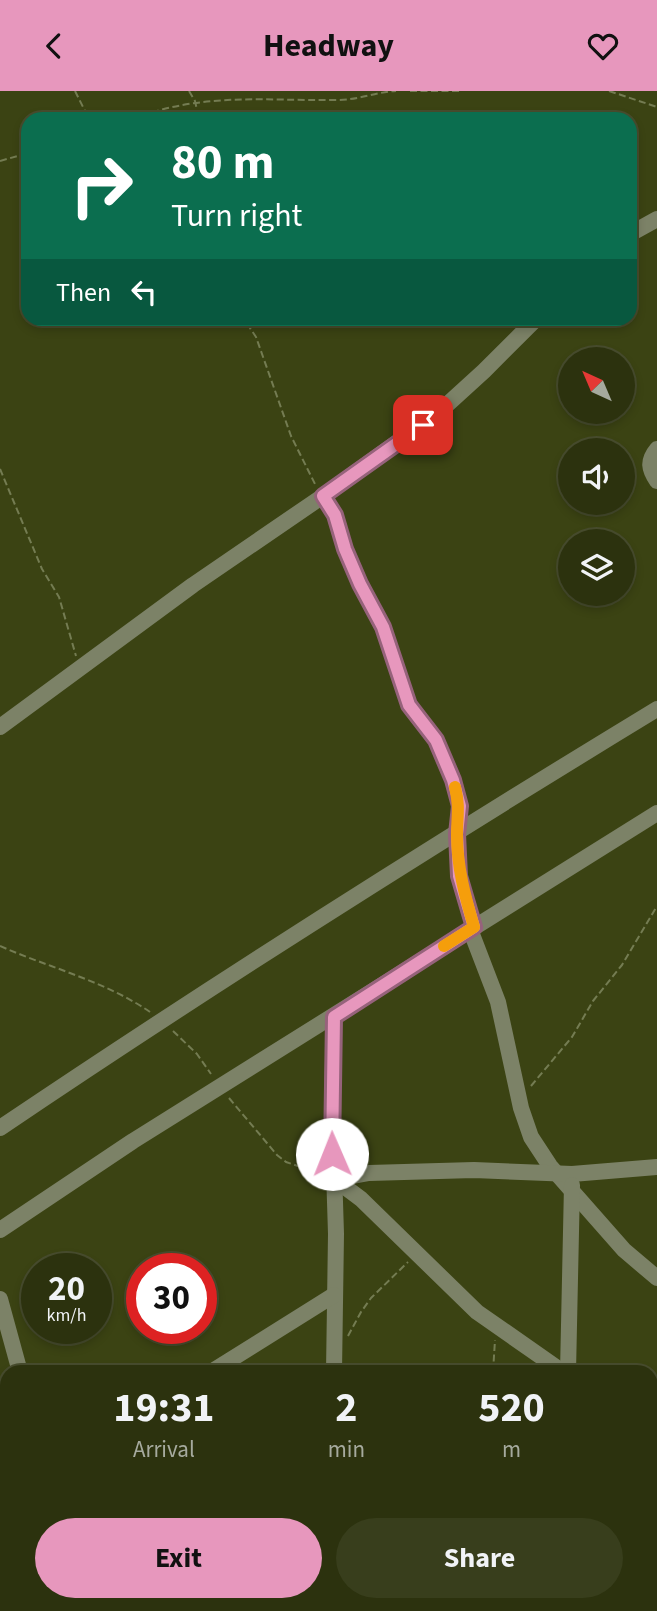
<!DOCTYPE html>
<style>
body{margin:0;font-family:"Source Sans 3",sans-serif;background:#383e1c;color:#f1f3f6;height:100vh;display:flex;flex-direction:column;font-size:26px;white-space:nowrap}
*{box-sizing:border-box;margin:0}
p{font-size:23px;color:#a6aa9e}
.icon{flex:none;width:38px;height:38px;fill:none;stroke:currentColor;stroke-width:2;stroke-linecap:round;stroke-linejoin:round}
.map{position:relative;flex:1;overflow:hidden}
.details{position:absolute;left:0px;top:1274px;width:658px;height:247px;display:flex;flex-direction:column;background:#2c320e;border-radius:21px 21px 0 0;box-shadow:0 4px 10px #0003,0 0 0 2px #484d2e}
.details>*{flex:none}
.hud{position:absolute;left:21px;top:21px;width:616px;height:214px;border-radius:21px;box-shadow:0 4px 10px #0003,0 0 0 2px #484d2e;background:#0b6e4f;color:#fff;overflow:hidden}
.needle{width:46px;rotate:316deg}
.fabs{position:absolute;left:558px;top:256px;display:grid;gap:14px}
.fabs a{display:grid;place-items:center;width:77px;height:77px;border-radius:50%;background:#2c320e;box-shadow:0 4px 10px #0003,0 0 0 2px #484d2e;font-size:35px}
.speed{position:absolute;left:21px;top:1162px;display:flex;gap:14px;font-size:35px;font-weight:700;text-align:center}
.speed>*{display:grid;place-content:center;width:91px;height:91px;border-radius:50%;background:#2c320e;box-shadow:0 4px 10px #0003,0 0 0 2px #484d2e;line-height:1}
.speed small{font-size:18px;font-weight:400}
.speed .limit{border:10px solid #d22;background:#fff;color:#111}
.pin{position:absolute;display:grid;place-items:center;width:60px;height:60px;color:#fff;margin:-30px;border-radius:14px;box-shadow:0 4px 10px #0006}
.me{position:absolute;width:77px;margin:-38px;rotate:359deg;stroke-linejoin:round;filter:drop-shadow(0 0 5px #0008)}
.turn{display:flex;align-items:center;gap:24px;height:147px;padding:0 35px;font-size:32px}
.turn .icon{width:91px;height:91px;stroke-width:2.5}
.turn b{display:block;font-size:49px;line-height:60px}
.then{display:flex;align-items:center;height:66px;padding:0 35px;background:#0003;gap:14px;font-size:26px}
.eta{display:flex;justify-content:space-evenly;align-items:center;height:119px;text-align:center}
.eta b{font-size:42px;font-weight:700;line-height:49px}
.cta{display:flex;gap:14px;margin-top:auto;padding:14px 35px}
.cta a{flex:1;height:80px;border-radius:42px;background:#e797bd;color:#111;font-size:28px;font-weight:700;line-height:80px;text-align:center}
.cta a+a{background:#383e1c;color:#f1f3f6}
header{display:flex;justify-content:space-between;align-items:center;height:91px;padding:0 35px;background:#e797bd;color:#111;font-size:32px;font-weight:700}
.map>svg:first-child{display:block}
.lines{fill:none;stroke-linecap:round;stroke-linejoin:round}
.path{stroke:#747c52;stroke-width:2;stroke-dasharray:7 3.5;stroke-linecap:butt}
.minor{stroke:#7c8267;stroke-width:16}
.route-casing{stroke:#96627b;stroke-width:18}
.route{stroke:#e797bd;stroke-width:12}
.slow{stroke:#f59e0b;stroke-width:12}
</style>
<header><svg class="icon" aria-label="back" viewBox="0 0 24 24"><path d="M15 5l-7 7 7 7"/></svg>Headway<svg class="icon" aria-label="heart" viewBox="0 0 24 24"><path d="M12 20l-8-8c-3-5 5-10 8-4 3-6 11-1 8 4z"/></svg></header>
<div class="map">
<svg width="657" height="1520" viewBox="0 0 657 1520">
<rect width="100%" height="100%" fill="#3b4313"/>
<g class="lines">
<!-- path -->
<g class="path">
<path d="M75 0 89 28"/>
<path d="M189 0 195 10 199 28"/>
<path d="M410 0H460"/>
<path d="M609 0 657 16"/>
<path d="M132 28C204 1 263 10 337 9 358 9 376 1 396 0"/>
<path d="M0 70 28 62"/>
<path d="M237 228 248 234 256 246 291 345 316 395"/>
<path d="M0 378 42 478 59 506 76 565"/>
<path d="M0 855C50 877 105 890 150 921"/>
<path d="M173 940 197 963 211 983"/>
<path d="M531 995 572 946 593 910 622 874 657 815"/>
<path d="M229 1007 277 1064 286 1071 319 1082"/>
<path d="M348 1245 361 1221 371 1207 408 1171"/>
<path d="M493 1281 495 1249"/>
</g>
<!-- minor -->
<g class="minor">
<path d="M630 143 657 128"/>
<path d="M657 358C647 370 649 378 657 390"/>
<path d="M323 405 335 424 345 458 360 493 383 536 409 614 436 649 453 689 460 715 457 743 459 785 474 836"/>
<path d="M0 636 193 494 323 405 439 321 484 280 536 228"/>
<path d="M470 838 498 911 521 1017 531 1046 550 1075 624 1159 657 1187"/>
<path d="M334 926 332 1015 336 1143 334 1281"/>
<path d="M0 1037C215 892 435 753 657 618"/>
<path d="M333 1087 361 1108 477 1221 563 1281"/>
<path d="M339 1091 353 1085 369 1082 474 1079 572 1083 657 1076"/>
<path d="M0 1139 133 1050 657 722"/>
<path d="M0 1208 20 1281"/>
<path d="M211 1281 334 1204"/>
<path d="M568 1281 572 1094"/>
<path d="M651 1330 657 1334"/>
<path d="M651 1411H657"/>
<path d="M0 1504 7 1503"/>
<path d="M81 1514 82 1520"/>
<path d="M219 1514 221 1520"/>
<path d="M332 1514 333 1520"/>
<path d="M569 1514V1520"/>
<path d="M179 1520 183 1514"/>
<path d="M458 1520 482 1514"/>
</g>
</g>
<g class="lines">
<defs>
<path id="route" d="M332 1063 334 926 474 836 459 785 457 743 460 715 453 689 436 649 409 614 383 536 360 493 345 458 335 424 323 405 423 334"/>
</defs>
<!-- route casing -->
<use href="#route" class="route-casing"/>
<!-- route -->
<use href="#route" class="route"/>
<!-- slow -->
<path class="slow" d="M444 855 474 836C465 805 457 776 457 744 457 724 460 717 455 696"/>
</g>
</svg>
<div class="fabs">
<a><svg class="needle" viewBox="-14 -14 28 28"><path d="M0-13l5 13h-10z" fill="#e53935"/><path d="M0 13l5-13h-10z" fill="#a6aa9e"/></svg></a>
<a><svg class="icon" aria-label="sound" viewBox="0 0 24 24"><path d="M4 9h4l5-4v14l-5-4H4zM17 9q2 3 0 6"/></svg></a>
<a><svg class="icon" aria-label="layers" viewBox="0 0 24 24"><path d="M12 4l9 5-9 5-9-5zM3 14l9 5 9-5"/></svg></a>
</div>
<div class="speed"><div>20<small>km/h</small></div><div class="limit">30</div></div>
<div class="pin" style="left:423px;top:334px;background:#d93025"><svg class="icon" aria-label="arrive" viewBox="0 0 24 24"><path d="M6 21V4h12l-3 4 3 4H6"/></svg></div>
<svg class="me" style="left:332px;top:1063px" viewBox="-20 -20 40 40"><circle r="19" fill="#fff"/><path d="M0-13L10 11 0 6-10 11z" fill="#e797bd"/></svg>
<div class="hud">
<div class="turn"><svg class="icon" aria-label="right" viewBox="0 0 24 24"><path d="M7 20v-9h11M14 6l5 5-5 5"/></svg><div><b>80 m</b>Turn right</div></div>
<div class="then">Then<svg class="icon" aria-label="left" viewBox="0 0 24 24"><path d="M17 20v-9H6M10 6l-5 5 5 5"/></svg></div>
</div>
<section class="details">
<div class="eta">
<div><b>19:31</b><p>Arrival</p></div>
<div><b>2</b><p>min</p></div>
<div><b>520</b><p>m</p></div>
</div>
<div class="cta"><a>Exit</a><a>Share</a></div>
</section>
</div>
